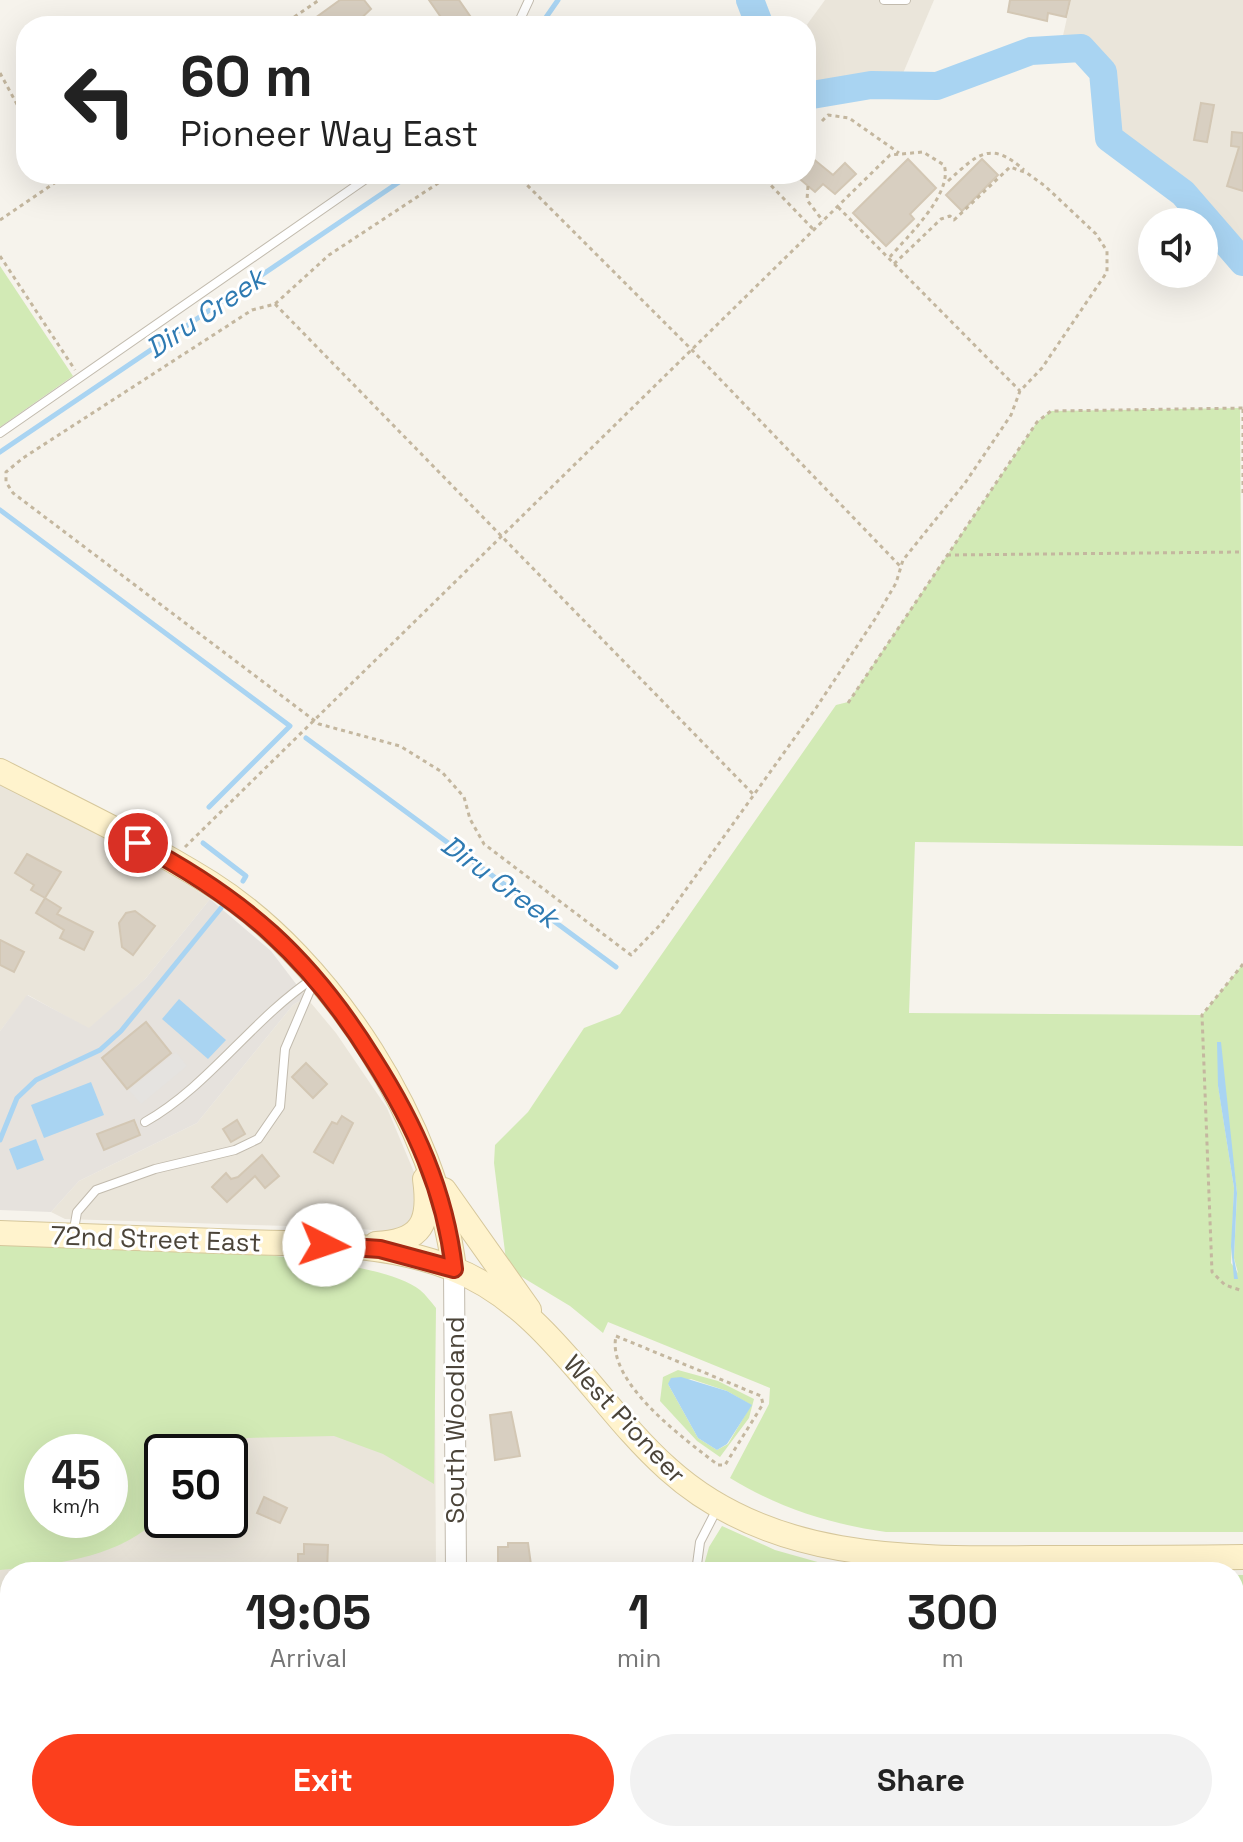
<!DOCTYPE html>
<style>
body{margin:0;font-family:"Space Grotesk",sans-serif;background:#f2f2f2;color:#222;height:100vh;display:flex;flex-direction:column;font-size:30px;white-space:nowrap}
*{box-sizing:border-box;margin:0}
p{font-size:26px;color:#767676}
.icon{flex:none;width:44px;height:44px;fill:none;stroke:currentColor;stroke-width:2;stroke-linecap:round;stroke-linejoin:round}
.map{position:relative;flex:1;overflow:hidden}
.details{position:absolute;left:0px;top:1562px;width:1244px;height:280px;display:flex;flex-direction:column;background:#fff;border-radius:32px 32px 0 0;box-shadow:0 8px 32px #0002}
.details>*{flex:none}
.banner{position:absolute;left:16px;top:16px;width:800px;height:168px;border-radius:32px;box-shadow:0 8px 32px #0002;background:#fff;color:#222;overflow:hidden}
.fabs{position:absolute;left:1138px;top:208px;display:grid;gap:16px}
.fabs a{display:grid;place-items:center;width:80px;height:80px;border-radius:50%;background:#fff;box-shadow:0 8px 32px #0002;font-size:40px}
.speed{position:absolute;left:24px;top:1434px;display:flex;gap:16px;font-size:40px;font-weight:700;text-align:center}
.speed>*{display:grid;place-content:center;width:104px;height:104px;border-radius:50%;background:#fff;box-shadow:0 8px 32px #0002;line-height:1}
.speed small{font-size:20px;font-weight:400}
.speed .limit{border:4px solid #111;border-radius:12px;background:#fff;color:#111}
.pin{position:absolute;display:grid;place-items:center;width:68px;height:68px;color:#fff;margin:-34px;border:4px solid #fff;border-radius:50%;box-shadow:0 2px 8px #0007}
.me{position:absolute;width:88px;margin:-44px;rotate:94deg;stroke-linejoin:round;filter:drop-shadow(0 0 6px #0008)}
.turn{display:flex;align-items:center;gap:28px;height:168px;padding:0 32px;font-size:36px}
.turn .icon{width:104px;height:104px;stroke-width:2.5}
.turn b{display:block;font-size:56px;line-height:68px}
.eta{display:flex;justify-content:space-evenly;align-items:center;height:136px;text-align:center}
.eta b{font-size:48px;font-weight:600;line-height:56px}
.button{display:flex;gap:16px;margin-top:auto;padding:16px 32px}
.button a{flex:1;height:92px;border-radius:48px;background:#fc3f1d;color:#fff;font-size:32px;font-weight:600;line-height:92px;text-align:center}
.button a+a{background:#f2f2f2;color:#222}
.map>svg:first-child{display:block}
.residential{fill:#eae5da}
.industrial{fill:#e6e2dd}
.green{fill:#d2eab5;fill-rule:evenodd}
.parking{fill:#e5e3e0}
.water{fill:#a9d4f2}
.lines{fill:none;stroke-linecap:round;stroke-linejoin:round}
.stream{stroke:#a9d4f2;stroke-width:5}
.river{stroke:#a9d4f2;stroke-width:28}
.building{fill:#d8cfc1;stroke:#d3c7b4;stroke-width:2}
.service-casing{stroke:#c2bbae;stroke-width:10}
.tertiary-casing{stroke:#c2bbae;stroke-width:22}
.secondary-casing{stroke:#d6c79b;stroke-width:26}
.path{stroke:#c4b79f;stroke-width:3;stroke-dasharray:4 4;stroke-linecap:butt}
.service{stroke:#fff;stroke-width:8}
.tertiary{stroke:#fff;stroke-width:20}
.secondary{stroke:#fff3cd;stroke-width:24}
.route-casing{stroke:#a42913;stroke-width:20}
.route{stroke:#fc3f1d;stroke-width:14}
.labels{text-anchor:middle;dominant-baseline:central;stroke-width:6;stroke-linejoin:round;paint-order:stroke}
.street-label{font-size:26px;fill:#4b4439;stroke:#fff}
.water-label{font-size:28px;font-style:italic;fill:#2e7ab2;stroke:#fff}
</style>
<div class="map">
<svg width="1243" height="1842" viewBox="0 0 1243 1842">
<rect width="100%" height="100%" fill="#f6f3ec"/>
<!-- residential -->
<g class="residential">
<path d="M825 0H934L901 78 806 88V26Z"/>
<path d="M1071 0H1243V262L1185 200 1109 138 1103 72 1081 48 1060 49Z"/>
<path d="M0 782 172 875 210 899 146 978 89 1029 28 995 0 1031Z"/>
<path d="M306 997 336 1033 387 1108 419 1184V1215L396 1233 354 1228 65 1219 51 1212 79 1181 197 1123 293 1005Z"/>
<path d="M435 1410 436 1572H10V1740H0V1550L79 1544 162 1479V1520H230V1452H197L240 1419Z"/>
</g>
<!-- industrial -->
<path class="industrial" d="M210 899 271 951 306 997 293 1005 197 1123 79 1181 51 1212 0 1210V1031L27 995 89 1028 146 978Z"/>
<!-- green -->
<g class="green">
<path d="M0 266 73 376 0 427Z"/>
<path d="M1240 408 1243 846 915 842 909 1013 1202 1015 1243 964V1532H886C829 1524 779 1508 730 1478L769 1404 770 1388 608 1322 603 1333 570 1306 507 1268 494 1163 495 1145 528 1112 584 1028 620 1014 836 705 848 702 1037 422 1051 411ZM1218 1042 1237 1193 1234 1258 1238 1273 1231 1263 1234 1188 1218 1085Z"/>
<path d="M0 1245C80 1246 364 1246 420 1290 426 1295 431 1302 436 1308L434 1484 383 1454 334 1436 247 1438 229 1452H162V1515C121 1558 57 1564 0 1570ZM42 1452H110V1520H42Z"/>
<path d="M678 1370 718 1381 754 1399 749 1418 720 1457 697 1441 660 1401 663 1377ZM691 1379 727 1391 751 1405 728 1444 717 1450 698 1438 668 1384Z"/>
<path d="M722 1526 775 1550 853 1572H702L709 1547Z"/>
<path d="M1234 1575H1243V1842H827L822 1832H1234Z"/>
<path d="M0 1702 10 1710V1832H438V1842H0Z"/>
</g>
<!-- parking -->
<path class="parking" d="M176 1052 187 1066 141 1104 129 1090Z"/>
<!-- water -->
<g class="water">
<path d="M179 999 226 1040 208 1059 162 1019Z"/>
<path d="M1217 1042H1221L1237 1193 1234 1258 1238 1279H1234L1231 1246 1234 1188 1218 1086Z"/>
<path d="M91 1082 104 1115 44 1138 31 1105Z"/>
<path d="M36 1139 44 1160 17 1170 9 1149Z"/>
<path d="M681 1377 727 1391 752 1405 727 1444 717 1450 698 1438 668 1384 671 1378Z"/>
</g>
<g class="lines">
<!-- stream -->
<g class="stream">
<path d="M540 26 558 0"/>
<path d="M0 452 411 174"/>
<path d="M0 510 290 726 209 807"/>
<path d="M306 738 616 967"/>
<path d="M203 843 246 876 243 881"/>
<path d="M0 1140 17 1098 36 1080 100 1050 121 1031 221 908"/>
</g>
<!-- river -->
<g class="river">
<path d="M750 0 760 26"/>
<path d="M806 96 871 85 937 86 1031 51 1081 48 1103 72 1109 138 1183 193 1243 262"/>
</g>
</g>
<!-- building -->
<g class="building">
<path d="M340 0H364L371 9 353 26H304Z"/>
<path d="M429 0H459L477 26H447Z"/>
<path d="M1010 0H1070L1066 17 1048 13 1047 21 1008 12Z"/>
<path d="M1201 103 1214 105 1207 142 1194 140Z"/>
<path d="M1232 132 1243 133V191L1227 186 1239 147 1231 146Z"/>
<path d="M806 153 833 175 845 163 856 174 835 194 823 184 815 192 794 174H806Z"/>
<path d="M908 159 936 188 910 214 914 219 886 246 853 213Z"/>
<path d="M982 159 998 175 962 211 946 195Z"/>
<path d="M27 854 61 872 45 898 61 908 57 914 93 932 84 950 60 938 64 930 36 913 45 898 31 890 34 885 15 873Z"/>
<path d="M135 911 155 926 133 955 122 947 119 923 126 913Z"/>
<path d="M0 940 24 952 14 972 0 965Z"/>
<path d="M146 1022 171 1053 127 1089 102 1058Z"/>
<path d="M306 1063 327 1084 313 1098 292 1077Z"/>
<path d="M342 1116 353 1123 333 1163 314 1152 332 1122 337 1124Z"/>
<path d="M134 1120 140 1135 104 1150 97 1134Z"/>
<path d="M237 1120 245 1134 231 1142 223 1129Z"/>
<path d="M262 1155 279 1176 265 1188 255 1176 227 1202 212 1187 226 1173 231 1179 238 1177Z"/>
<path d="M511 1412 520 1456 495 1460 490 1415Z"/>
<path d="M264 1497 287 1508 280 1523 257 1513Z"/>
<path d="M508 1543H528L532 1572H498V1547H508Z"/>
<path d="M304 1544 328 1545 327 1572H304V1568H298V1554H304Z"/>
</g>
<g class="lines">
<defs>
<g id="service">
<path d="M884 0H906"/>
<path d="M517 26 529 0"/>
<path d="M0 433 373 174"/>
<path d="M145 1122C209 1086 252 1019 314 978"/>
<path d="M73 1235 77 1212 96 1190 155 1169 235 1150 258 1139 280 1107 285 1049 314 981"/>
<path d="M696 1572 700 1542 718 1507"/>
<path d="M621 1832 629 1837"/>
<path d="M816 1832 821 1842"/>
</g>
<g id="tertiary">
<path d="M454 1269 456 1572"/>
<path d="M459 1832V1842"/>
</g>
<g id="secondary">
<path d="M0 771C70 807 143 841 210 883 332 960 437 1126 454 1269"/>
<path d="M444 1190 529 1310"/>
<path d="M0 1233C81 1236 162 1239 244 1242 313 1244 385 1242 451 1268 546 1304 595 1404 668 1469 771 1562 910 1559 1040 1558 1108 1558 1175 1558 1243 1557"/>
<path d="M376 1244C422 1242 431 1222 425 1179"/>
</g>
</defs>
<!-- service casing -->
<use href="#service" class="service-casing"/>
<!-- tertiary casing -->
<use href="#tertiary" class="tertiary-casing"/>
<!-- secondary casing -->
<use href="#secondary" class="secondary-casing"/>
<!-- path -->
<g class="path">
<path d="M281 26 319 0"/>
<path d="M626 26H630"/>
<path d="M0 73 26 121"/>
<path d="M822 121 828 115 849 118 899 153"/>
<path d="M452 174 329 255 275 304 252 310 23 458 6 472V482L13 493 319 724 400 746 442 772 464 797 470 819 484 844 631 955 662 923 816 708 875 619 896 583 903 560 965 483 1011 415 1020 391 1042 368 1107 272V251L1096 234 1045 186 1027 173 1010 167 954 220 950 216 941 219 894 264"/>
<path d="M516 174 691 349 901 567"/>
<path d="M760 174 813 229"/>
<path d="M59 180 67 174"/>
<path d="M948 181C978 154 990 140 1024 170"/>
<path d="M808 186 807 200 823 221"/>
<path d="M838 207 1020 391"/>
<path d="M0 220 59 180 55 174"/>
<path d="M0 256 75 370"/>
<path d="M275 304 753 794"/>
<path d="M1243 409V493"/>
<path d="M947 555 1243 552"/>
<path d="M848 703 1037 422 1051 411 1243 408"/>
<path d="M185 847 890 155 923 152 944 165C954 193 906 238 889 258"/>
<path d="M1243 964 1202 1015 1212 1272 1225 1285 1243 1291"/>
<path d="M616 1336 761 1396 763 1404 725 1465H718C686 1440 606 1383 616 1336Z"/>
</g>
<!-- service -->
<use href="#service" class="service"/>
<!-- tertiary -->
<use href="#tertiary" class="tertiary"/>
<!-- secondary -->
<use href="#secondary" class="secondary"/>
</g>
<g class="lines">
<defs>
<path id="route" d="M138 843C244 899 310 957 373 1059 415 1125 445 1191 454 1269L380 1249 324 1245"/>
</defs>
<!-- route casing -->
<use href="#route" class="route-casing"/>
<!-- route -->
<use href="#route" class="route"/>
</g>
<g class="labels">
<!-- street labels -->
<g class="street-label">
<text transform="translate(156 1239) rotate(2)">72nd Street East</text>
<text transform="translate(625 1419) rotate(47)">West Pioneer</text>
<text transform="translate(455 1420) rotate(-90)">South Woodland</text>
</g>
<!-- water labels -->
<g class="water-label">
<text transform="translate(205 313) rotate(-34)">Diru Creek</text>
<text transform="translate(500 881) rotate(36)">Diru Creek</text>
</g>
</g>
</svg>
<div class="fabs">
<a><svg class="icon" aria-label="sound" viewBox="0 0 24 24"><path d="M4 9h4l5-4v14l-5-4H4zM17 9q2 3 0 6"/></svg></a>
</div>
<div class="speed"><div>45<small>km/h</small></div><div class="limit">50</div></div>
<div class="pin" style="left:138px;top:843px;background:#d93025"><svg class="icon" aria-label="arrive" viewBox="0 0 24 24"><path d="M6 21V4h12l-3 4 3 4H6"/></svg></div>
<svg class="me" style="left:324px;top:1245px" viewBox="-20 -20 40 40"><circle r="19" fill="#fff"/><path d="M0-13L10 11 0 6-10 11z" fill="#fc3f1d"/></svg>
<div class="banner">
<div class="turn"><svg class="icon" aria-label="left" viewBox="0 0 24 24"><path d="M17 20v-9H6M10 6l-5 5 5 5"/></svg><div><b>60 m</b>Pioneer Way East</div></div>
</div>
<section class="details">
<div class="eta">
<div><b>19:05</b><p>Arrival</p></div>
<div><b>1</b><p>min</p></div>
<div><b>300</b><p>m</p></div>
</div>
<div class="button"><a>Exit</a><a>Share</a></div>
</section>
</div>
